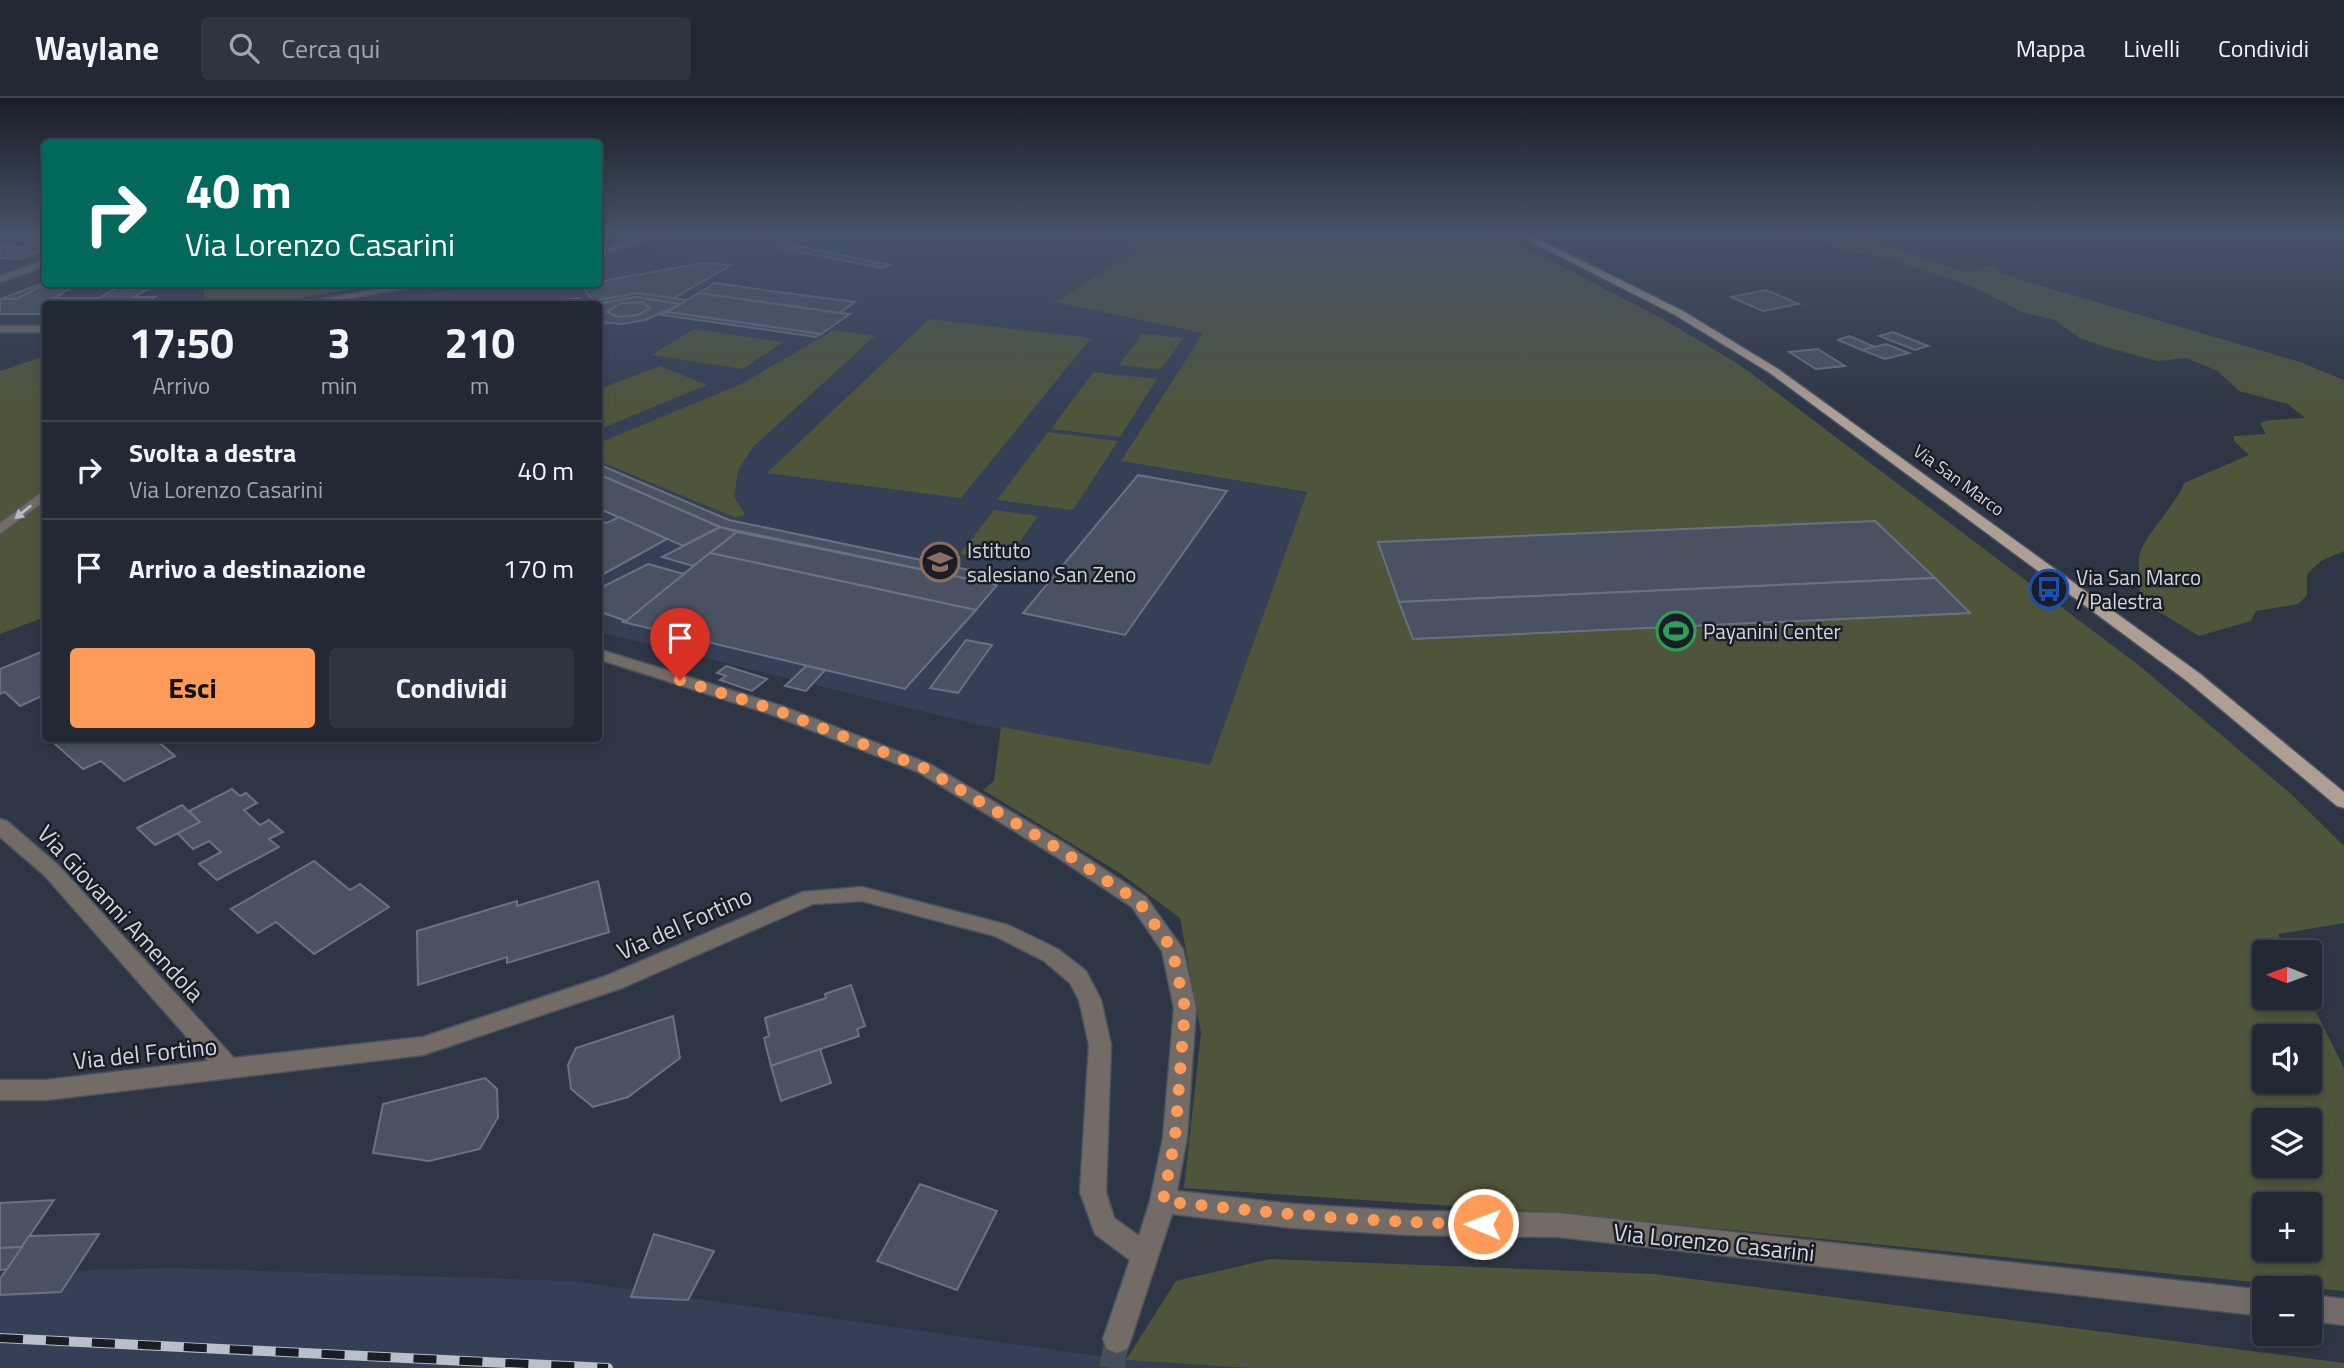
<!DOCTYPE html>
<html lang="it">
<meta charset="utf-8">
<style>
body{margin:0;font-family:"Titillium Web",sans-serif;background:#2e3440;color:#f1f3f6;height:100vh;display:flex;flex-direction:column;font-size:26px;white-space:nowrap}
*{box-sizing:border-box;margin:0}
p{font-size:23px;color:#a2a6ac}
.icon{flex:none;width:38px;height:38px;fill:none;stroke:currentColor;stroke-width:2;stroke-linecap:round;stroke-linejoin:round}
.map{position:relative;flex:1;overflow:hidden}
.drawer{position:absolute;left:42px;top:203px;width:560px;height:441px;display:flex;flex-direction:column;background:#222834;border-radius:7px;box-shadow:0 4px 10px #0003,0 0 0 2px #3f444f}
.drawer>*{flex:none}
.banner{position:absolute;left:42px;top:42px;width:560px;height:147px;border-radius:7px;box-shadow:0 4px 10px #0003,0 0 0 2px #3f444f;background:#00695c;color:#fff;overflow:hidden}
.needle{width:46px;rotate:271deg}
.buttons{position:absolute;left:2252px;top:842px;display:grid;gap:14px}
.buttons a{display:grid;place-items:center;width:70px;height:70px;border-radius:7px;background:#222834;box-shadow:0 4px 10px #0003,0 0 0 2px #3f444f;font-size:35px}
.pin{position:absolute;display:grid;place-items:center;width:60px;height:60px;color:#fff;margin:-72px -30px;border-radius:50% 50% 50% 0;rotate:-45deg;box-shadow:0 0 7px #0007}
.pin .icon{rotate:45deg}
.me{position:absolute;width:77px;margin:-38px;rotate:271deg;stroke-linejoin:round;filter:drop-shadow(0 0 5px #0008)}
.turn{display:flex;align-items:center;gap:24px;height:147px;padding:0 28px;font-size:32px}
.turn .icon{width:91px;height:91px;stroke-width:2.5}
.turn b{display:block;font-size:49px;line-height:60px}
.eta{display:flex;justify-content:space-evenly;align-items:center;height:119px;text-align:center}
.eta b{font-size:42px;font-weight:700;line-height:49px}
.primary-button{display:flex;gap:14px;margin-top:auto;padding:14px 28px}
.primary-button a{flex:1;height:80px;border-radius:7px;background:#fe9b59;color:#111;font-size:28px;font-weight:700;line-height:80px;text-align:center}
.primary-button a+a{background:#2e3440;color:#f1f3f6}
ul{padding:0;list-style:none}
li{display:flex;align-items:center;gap:21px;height:98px;padding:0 28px;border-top:2px solid #3f444f}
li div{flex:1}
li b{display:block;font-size:26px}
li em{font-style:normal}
header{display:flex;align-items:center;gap:42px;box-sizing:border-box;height:98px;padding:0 35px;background:#222834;border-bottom:2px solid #3f444f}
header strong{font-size:33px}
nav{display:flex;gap:38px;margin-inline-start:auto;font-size:24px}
.search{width:490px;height:63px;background:#2e3440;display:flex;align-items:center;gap:18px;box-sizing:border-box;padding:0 24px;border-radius:7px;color:#a2a6ac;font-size:26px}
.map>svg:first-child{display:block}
.built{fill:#353f55}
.green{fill:#4f553b;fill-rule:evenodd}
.building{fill:#4a5162;stroke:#697284;stroke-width:2}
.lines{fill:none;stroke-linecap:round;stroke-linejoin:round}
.minor-tunnel{stroke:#464e5c;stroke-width:25;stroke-dasharray:25 12;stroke-linecap:butt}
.minor-casing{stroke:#4b5361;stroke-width:3}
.major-casing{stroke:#4b5361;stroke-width:3}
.minor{fill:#736b65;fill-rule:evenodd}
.major{fill:#af9e93;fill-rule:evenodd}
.rail-casing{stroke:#bac0ca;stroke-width:10}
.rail{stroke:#1a1d24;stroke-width:8;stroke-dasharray:23;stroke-linecap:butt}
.oneway{fill:#b9bac0}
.route{stroke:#fe9b59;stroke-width:12;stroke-dasharray:0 21.6}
.labels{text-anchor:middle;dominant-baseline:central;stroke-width:5;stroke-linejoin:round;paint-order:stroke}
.far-street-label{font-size:18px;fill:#d0d5df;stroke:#1a1d24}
.poi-label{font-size:21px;fill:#d0d5df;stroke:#1a1d24;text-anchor:start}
.near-street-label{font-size:24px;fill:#d0d5df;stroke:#1a1d24}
</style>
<header>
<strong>Waylane</strong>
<div class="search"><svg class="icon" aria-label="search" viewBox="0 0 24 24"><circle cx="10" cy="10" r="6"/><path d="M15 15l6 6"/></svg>Cerca qui</div>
<nav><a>Mappa</a><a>Livelli</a><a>Condividi</a></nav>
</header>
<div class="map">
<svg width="2344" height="1270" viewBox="0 0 2344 1270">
<rect width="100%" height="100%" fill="#2e3645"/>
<!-- built -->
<g class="built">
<path d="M764 136H1077L1143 147 1056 203 1204 234 1122 363 1307 394 1210 668 979 627 599 534 598 206H369L489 186H598L599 166Z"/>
<path d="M170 1170 571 1183 1126 1262 1248 1270H0V1175Z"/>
</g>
<!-- green -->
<g class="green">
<path d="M1077 136H1498L1661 220 1740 267 2141 569 2291 696 2344 748V825L2278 836 2287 854H2264V900H2309L2344 970V1193L1561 1115 1184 1090 1201 935 1180 820 1120 775 983 692 994 683 1001 629 1210 667 1307 394 1121 363 1203 235 1055 204 1142 148ZM2264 938H2310V984H2264ZM2264 1022H2310V1068H2264ZM2264 1106H2310V1152H2264Z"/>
<path d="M1798 136H1853L1968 175 1994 166 2002 175 2024 183 2300 264 2344 282V453L2321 463 2307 476V497L2298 506 2256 513 2251 523 2199 538 2161 515 2140 508C2141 498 2138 465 2139 459 2143 438 2177 406 2184 385L2249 357 2234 343V338L2266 336 2260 325 2270 322 2305 320 2288 306 2239 293 2218 273 2186 260 2157 263 2102 248 2078 239 2055 222 2022 214 1974 189 1879 157 1855 155Z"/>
<path d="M203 186H386L262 206H205Z"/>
<path d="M929 221 1091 240 961 400 767 375Z"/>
<path d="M694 231 783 244 743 271 651 257Z"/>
<path d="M834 232 875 238 753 349 738 372 734 399 745 416 736 420 599 363V345L741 286Z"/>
<path d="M1142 236 1184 240 1160 272 1119 267Z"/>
<path d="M45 258V519L0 536V273Z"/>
<path d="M660 268 707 287 605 329 599 326V291Z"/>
<path d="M1093 274 1157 281 1120 339 1051 331Z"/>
<path d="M1048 334 1118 343 1073 412 997 402Z"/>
<path d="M994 412 1038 418 1006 463 960 456Z"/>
<path d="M1270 1161 1654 1176 2344 1265V1270H1248L1126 1262 1176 1183Z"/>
</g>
<!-- building -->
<g class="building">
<path d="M46 139V151L20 161 0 160V147L21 149Z"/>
<path d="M787 146 890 167 882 170 779 150Z"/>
<path d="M702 165 731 167 674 200 638 195 593 203 581 187Z"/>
<path d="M46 184 80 186 73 189H39L17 201H0Z"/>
<path d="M715 185 778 194 855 204 840 215 699 195Z"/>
<path d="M39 189H73L54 200H99L118 189H152L134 199H155L143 206H46V216H0V201H17Z"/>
<path d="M1766 192 1799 206 1763 213 1731 199Z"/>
<path d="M638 195 687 202 681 206 636 199 598 206 581 205Z"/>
<path d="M699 195 840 215 850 216 821 236 667 214Z"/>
<path d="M636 199 681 206 645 222 622 226 598 224V206Z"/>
<path d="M578 200 582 206H540Z"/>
<path d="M642 204 650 210 638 217 618 219 607 214 622 205Z"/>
<path d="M667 214 821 236 816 239 662 217Z"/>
<path d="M1893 234 1928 248 1915 252 1879 238Z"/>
<path d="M1849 238 1875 249 1862 252 1838 242Z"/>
<path d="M1886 246 1909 255 1885 261 1862 252Z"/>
<path d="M1818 251 1845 268 1816 271 1789 254Z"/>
<path d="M598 366 729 422 1003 479 997 487 720 429 598 376Z"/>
<path d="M598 376 720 429 683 448 598 410Z"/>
<path d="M1138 377 1227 393 1125 537 1023 515Z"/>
<path d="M619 419 667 441 598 479V423L607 425Z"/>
<path d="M1875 423 1935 480 1399 504 1378 444Z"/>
<path d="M720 429 737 434 693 468 662 459Z"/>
<path d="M737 434 997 487 976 512 710 455Z"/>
<path d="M710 455 976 512 905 591 623 524Z"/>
<path d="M648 466 684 476 626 523 598 513V491Z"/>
<path d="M1935 480 1970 515 1413 541 1399 504Z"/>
<path d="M966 542 992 547 958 595 930 590Z"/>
<path d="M46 552V596L20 608 5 594 0 596V571Z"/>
<path d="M726 568 767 581 752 593 720 582 726 578 717 575Z"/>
<path d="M806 568 825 572 806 593 785 588Z"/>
<path d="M68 640H154L175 658 124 683 101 663 83 671 55 646Z"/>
<path d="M232 691 240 698 246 695 257 705 244 712 260 727 269 722 283 734 269 741 279 749 217 782 199 766 221 754 209 743 193 751 177 735 200 724 189 713Z"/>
<path d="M182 707 200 724 155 747 137 730Z"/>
<path d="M314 763 350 792 360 786 389 809 314 856 276 824 258 835 231 811Z"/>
<path d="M598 783 609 834 507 865V859L418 887 417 833 517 803V808Z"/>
<path d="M851 887 865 928 857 931 859 938 771 968 764 940 769 938 765 920 826 900 825 896Z"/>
<path d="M673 918 680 960 628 999 593 1009 571 991 568 967 576 950Z"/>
<path d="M820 951 831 985 781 1003 771 968Z"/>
<path d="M485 980 497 991 498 1019 480 1051 429 1063 373 1055 383 1006Z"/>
<path d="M920 1086 997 1113 957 1192 877 1163Z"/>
<path d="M54 1102 22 1149 0 1150V1105Z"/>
<path d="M99 1136 61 1194 0 1197V1181L29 1138Z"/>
<path d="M654 1136 714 1153 688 1202 631 1199Z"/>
<path d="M22 1149 7 1171 0 1172V1150Z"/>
</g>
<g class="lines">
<!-- minor-tunnel -->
<path class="minor-tunnel" d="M1112 1270 1117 1241"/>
<defs>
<g id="minor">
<path d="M654 136H669L598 158V152Z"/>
<path d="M46 162V168L0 184V178Z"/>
<path d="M408 186H428L317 206H296Z"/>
<rect x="0" y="228" width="46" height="6"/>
<path d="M46 391V402L0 436V425Z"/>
<path d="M598 551 782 608 930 666 1069 748 1146 799 1183 851 1196 910 1187 1040 1177 1093 1293 1106 1409 1113 1558 1115 2264 1192V1218L1558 1139 1409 1137 1293 1130 1172 1116 1131 1241 1127 1251 1117 1255 1107 1251 1103 1241 1130 1162 1095 1136 1080 1094 1089 947 1079 902 1070 885 1044 863 995 838 862 803 813 806 622 890 423 957 46 1002H0V982H46L208 963 45 778 0 739V721L7 723 59 768 234 960 423 939 606 878 803 794 862 789 1008 827 1058 851 1086 873 1101 902 1111 947 1106 1094 1114 1120 1139 1138 1150 1103 1163 1040 1174 910 1162 853 1132 809 1055 758 918 674 770 616 598 561Z"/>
<path d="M2310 1197 2344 1201V1227L2310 1223Z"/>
</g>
<path id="major" d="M1516 136H1528L1683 213 1778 271 2199 575 2344 694V710L2337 708 2187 583 1770 275 1675 217Z"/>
</defs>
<!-- minor casing -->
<use href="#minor" class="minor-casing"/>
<!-- major casing -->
<use href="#major" class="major-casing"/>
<!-- minor -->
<use href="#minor" class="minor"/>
<!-- major -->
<use href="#major" class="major"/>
<defs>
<path id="rail" d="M0 1240 608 1270"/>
</defs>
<!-- rail casing -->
<use href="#rail" class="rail-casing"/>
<!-- rail -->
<use href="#rail" class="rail"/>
</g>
<!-- one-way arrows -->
<defs><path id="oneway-solid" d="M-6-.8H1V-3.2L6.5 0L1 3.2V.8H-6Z" transform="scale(1.75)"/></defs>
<use class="oneway" href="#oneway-solid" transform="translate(23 414) rotate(141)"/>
<!-- sky -->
<linearGradient id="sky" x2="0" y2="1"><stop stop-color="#191e26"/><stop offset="0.43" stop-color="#465268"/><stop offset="1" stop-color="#465268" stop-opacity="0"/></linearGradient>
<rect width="2344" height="314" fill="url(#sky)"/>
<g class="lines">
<!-- route -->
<path class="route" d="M680 582 776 612 924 670 1062 753 1139 804 1172 851 1185 910 1175 1040 1163 1103C1270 1115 1376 1125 1483 1126"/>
</g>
<!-- icons -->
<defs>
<symbol id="university-ring" viewBox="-11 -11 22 22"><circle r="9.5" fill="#1a1d24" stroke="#8d6e63" stroke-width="1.5"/><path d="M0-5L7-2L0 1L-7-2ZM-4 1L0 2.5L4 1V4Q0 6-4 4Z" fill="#8d6e63"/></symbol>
<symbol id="bus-ring" viewBox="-11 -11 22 22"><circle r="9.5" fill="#1a1d24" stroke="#1a4fb4" stroke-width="1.5"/><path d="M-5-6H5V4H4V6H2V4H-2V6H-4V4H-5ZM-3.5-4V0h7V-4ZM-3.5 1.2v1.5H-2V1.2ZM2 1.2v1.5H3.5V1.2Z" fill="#1a4fb4"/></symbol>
<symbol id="stadium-ring" viewBox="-11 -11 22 22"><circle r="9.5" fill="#1a1d24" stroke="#2e9e5b" stroke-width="1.5"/><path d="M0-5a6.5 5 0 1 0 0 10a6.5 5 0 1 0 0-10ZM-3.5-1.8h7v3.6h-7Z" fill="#2e9e5b"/></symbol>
</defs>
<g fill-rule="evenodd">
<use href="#university-ring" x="918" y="442" width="44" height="44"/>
<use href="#bus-ring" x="2027" y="469" width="44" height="44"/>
<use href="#stadium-ring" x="1654" y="511" width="44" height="44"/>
</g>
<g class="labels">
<!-- far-street labels -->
<g class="far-street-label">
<text transform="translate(1959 382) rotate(36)">Via San Marco</text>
</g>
<!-- poi labels -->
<g class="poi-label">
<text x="967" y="452">Istituto<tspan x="967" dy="24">salesiano San Zeno</tspan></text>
<text x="2076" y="479">Via San Marco<tspan x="2076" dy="24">/ Palestra</tspan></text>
<text x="1703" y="533">Payanini Center</text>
</g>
<!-- near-street labels -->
<g class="near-street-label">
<text transform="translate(121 815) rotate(47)">Via Giovanni Amendola</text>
<text transform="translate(684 825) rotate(-24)">Via del Fortino</text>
<text transform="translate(145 955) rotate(-6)">Via del Fortino</text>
<text transform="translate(1714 1144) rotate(6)">Via Lorenzo Casarini</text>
</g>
</g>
</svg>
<div class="buttons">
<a><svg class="needle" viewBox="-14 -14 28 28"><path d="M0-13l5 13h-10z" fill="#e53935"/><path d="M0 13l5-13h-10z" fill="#a2a6ac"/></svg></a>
<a><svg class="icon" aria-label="sound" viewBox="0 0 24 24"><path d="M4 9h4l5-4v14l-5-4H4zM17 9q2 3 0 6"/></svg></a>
<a><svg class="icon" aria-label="layers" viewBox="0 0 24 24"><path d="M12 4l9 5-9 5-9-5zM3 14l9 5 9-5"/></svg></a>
<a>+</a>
<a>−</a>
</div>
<div class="pin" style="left:680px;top:582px;background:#d93025"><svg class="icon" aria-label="arrive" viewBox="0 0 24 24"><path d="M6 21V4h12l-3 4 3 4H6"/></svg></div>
<svg class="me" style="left:1483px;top:1126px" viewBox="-20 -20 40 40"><circle r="17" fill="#fe9b59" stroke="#fff" stroke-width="3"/><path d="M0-11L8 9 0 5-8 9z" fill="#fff"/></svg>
<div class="banner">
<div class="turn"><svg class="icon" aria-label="right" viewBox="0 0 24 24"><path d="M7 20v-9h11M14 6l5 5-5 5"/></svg><div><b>40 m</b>Via Lorenzo Casarini</div></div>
</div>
<section class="drawer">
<div class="eta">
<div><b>17:50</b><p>Arrivo</p></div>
<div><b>3</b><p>min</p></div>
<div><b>210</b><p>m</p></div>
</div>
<ul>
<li><svg class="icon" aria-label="right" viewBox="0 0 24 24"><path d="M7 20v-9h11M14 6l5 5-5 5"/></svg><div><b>Svolta a destra</b><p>Via Lorenzo Casarini</p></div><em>40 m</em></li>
<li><svg class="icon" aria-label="arrive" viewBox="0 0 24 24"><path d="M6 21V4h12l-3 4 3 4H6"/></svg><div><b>Arrivo a destinazione</b></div><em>170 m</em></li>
</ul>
<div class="primary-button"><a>Esci</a><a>Condividi</a></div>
</section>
</div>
